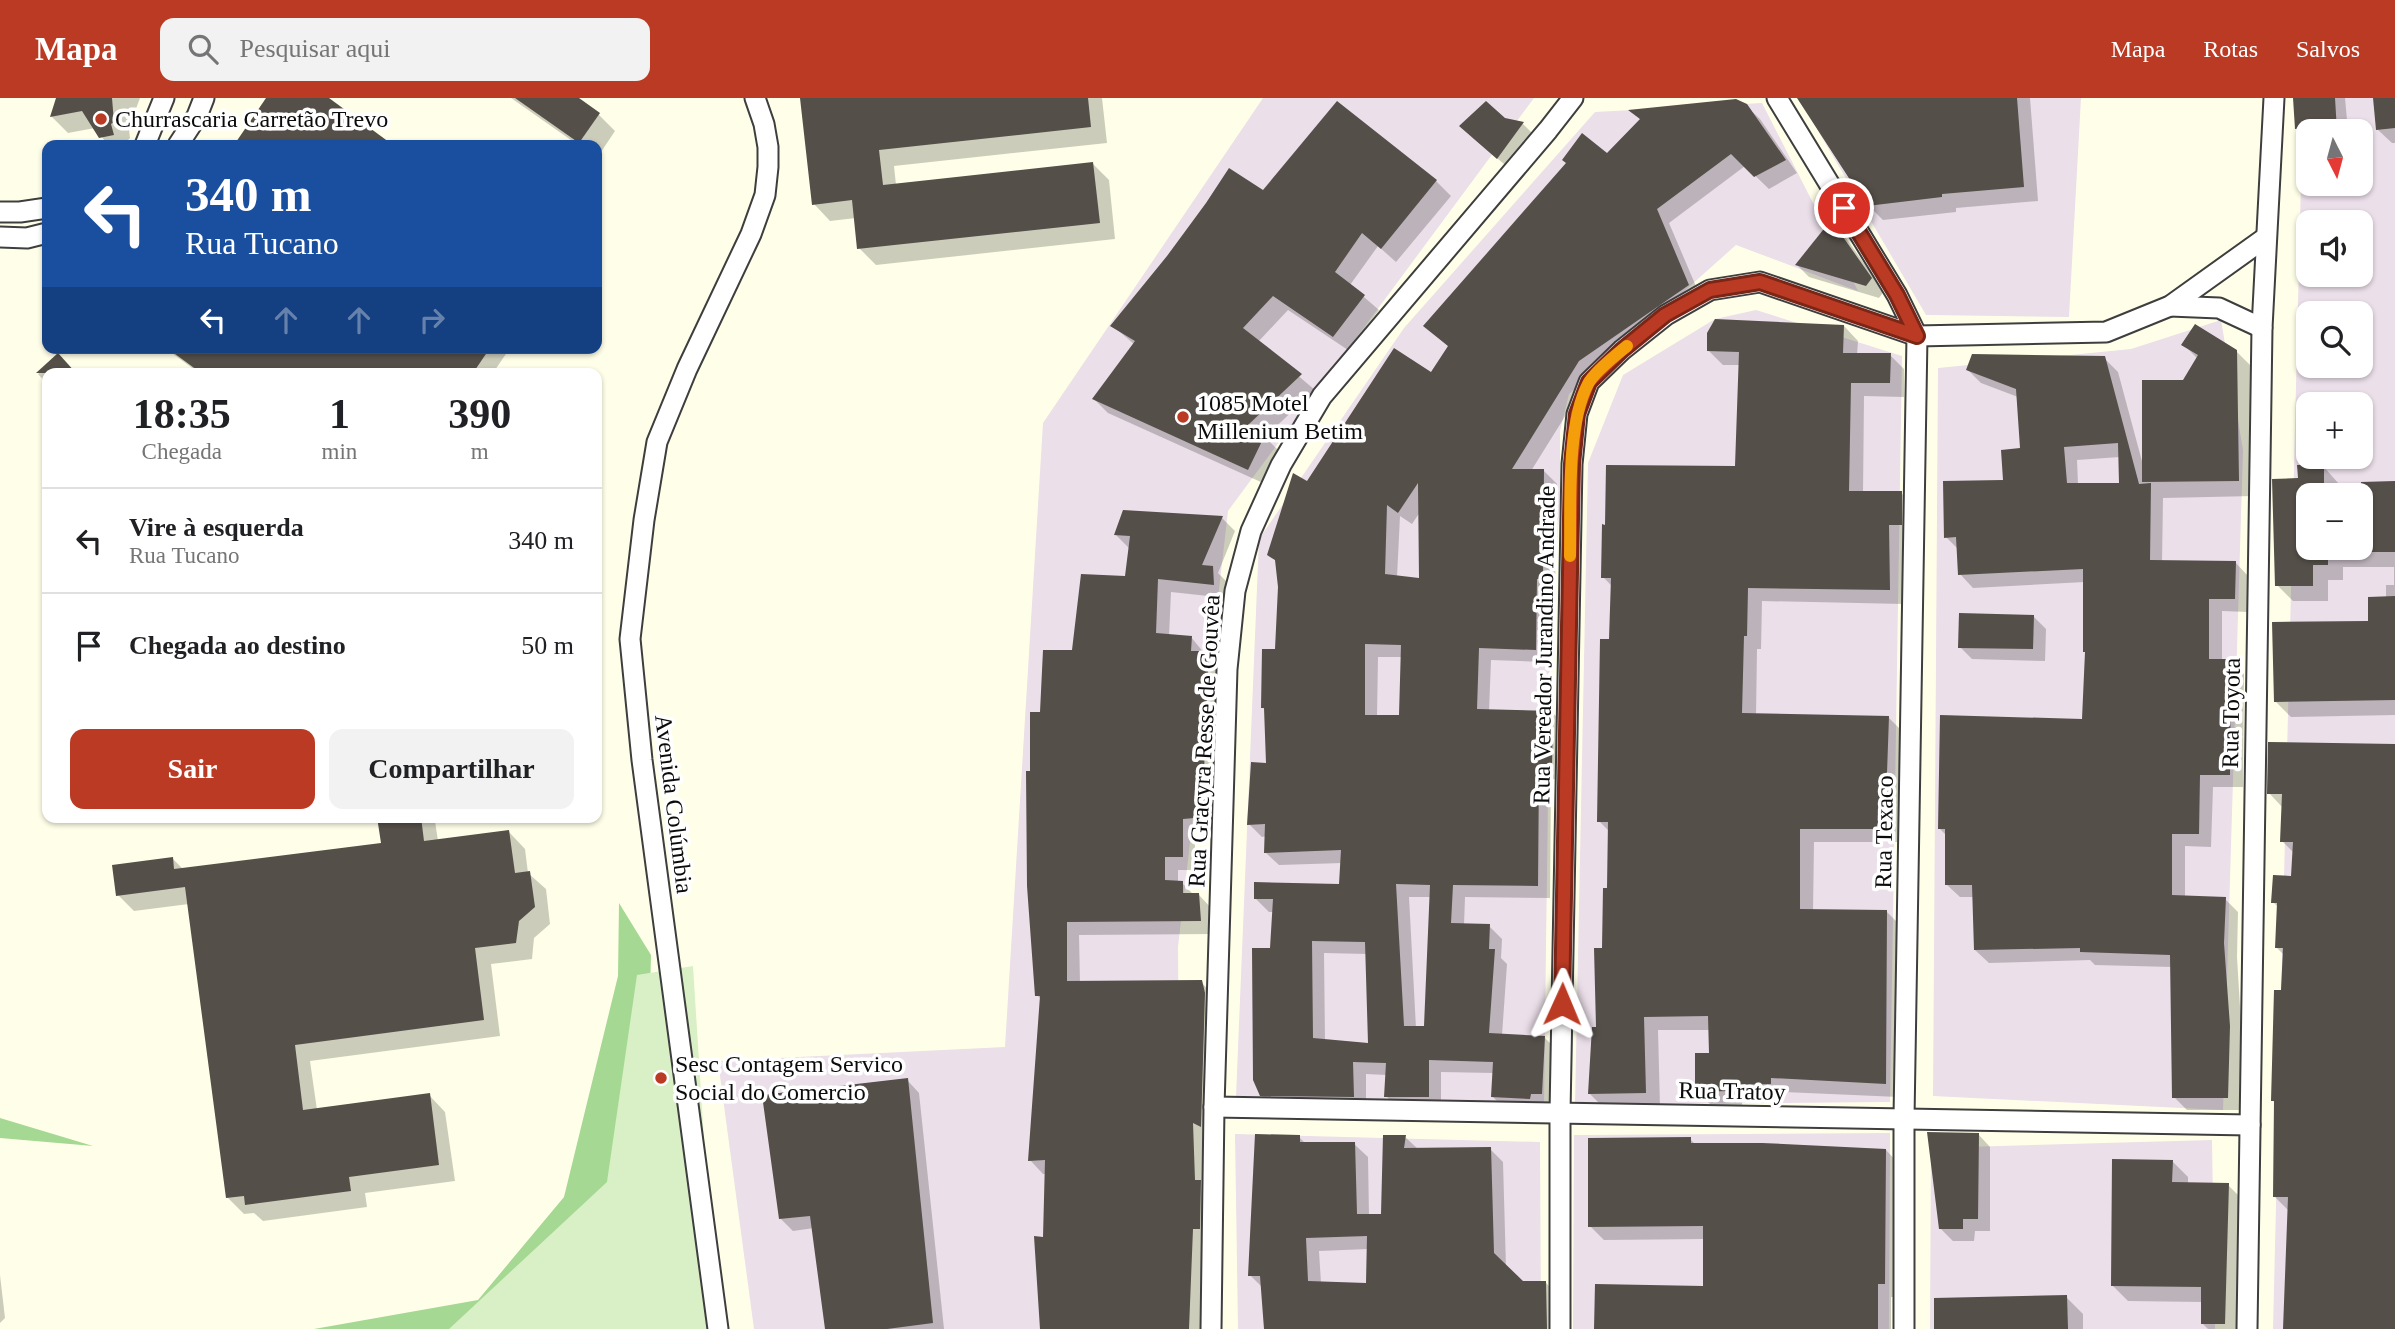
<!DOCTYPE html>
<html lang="pt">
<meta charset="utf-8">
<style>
body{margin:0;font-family:"Times New Roman",serif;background:#f2f2f2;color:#202124;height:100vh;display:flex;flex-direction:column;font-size:26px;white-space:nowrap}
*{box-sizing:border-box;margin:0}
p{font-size:23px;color:#757577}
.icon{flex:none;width:38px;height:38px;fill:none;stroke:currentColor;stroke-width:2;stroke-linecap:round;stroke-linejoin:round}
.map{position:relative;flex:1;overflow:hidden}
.panel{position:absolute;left:42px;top:270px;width:560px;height:455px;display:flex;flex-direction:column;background:#fff;border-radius:14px;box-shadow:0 2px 5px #0004}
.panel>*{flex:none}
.hud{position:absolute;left:42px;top:42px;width:560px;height:214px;border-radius:14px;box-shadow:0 2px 5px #0004;background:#1a4fa0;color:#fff;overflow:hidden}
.needle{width:46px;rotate:174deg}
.controls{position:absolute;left:2296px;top:21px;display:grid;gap:14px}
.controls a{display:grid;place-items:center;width:77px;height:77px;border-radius:14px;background:#fff;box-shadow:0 2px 5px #0004;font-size:35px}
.pin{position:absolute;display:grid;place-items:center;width:60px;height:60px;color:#fff;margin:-30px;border:4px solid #fff;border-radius:50%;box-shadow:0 2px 7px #0007}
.me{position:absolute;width:77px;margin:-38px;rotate:1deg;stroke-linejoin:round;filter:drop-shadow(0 0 5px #0008)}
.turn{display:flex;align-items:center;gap:24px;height:147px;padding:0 28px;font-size:32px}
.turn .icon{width:91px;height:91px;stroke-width:2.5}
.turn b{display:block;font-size:49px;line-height:60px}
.lanes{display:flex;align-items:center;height:66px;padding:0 28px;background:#0003;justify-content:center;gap:35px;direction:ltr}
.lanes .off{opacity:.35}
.eta{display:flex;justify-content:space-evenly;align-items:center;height:119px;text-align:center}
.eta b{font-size:42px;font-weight:700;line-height:49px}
.primary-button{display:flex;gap:14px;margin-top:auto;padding:14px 28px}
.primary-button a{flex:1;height:80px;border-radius:14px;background:#bb3a23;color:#fff;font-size:28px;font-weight:700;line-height:80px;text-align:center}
.primary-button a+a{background:#f2f2f2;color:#202124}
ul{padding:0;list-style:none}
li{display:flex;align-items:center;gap:21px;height:105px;padding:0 28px;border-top:2px solid #e0e0e0}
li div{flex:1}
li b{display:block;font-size:26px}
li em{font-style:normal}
header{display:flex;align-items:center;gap:42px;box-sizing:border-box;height:98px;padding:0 35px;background:#bb3a23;color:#fff}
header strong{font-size:33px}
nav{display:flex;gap:38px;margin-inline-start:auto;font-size:24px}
.search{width:490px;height:63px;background:#f2f2f2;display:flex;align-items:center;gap:18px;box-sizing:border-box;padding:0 24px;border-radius:14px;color:#757577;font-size:26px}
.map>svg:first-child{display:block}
.industrial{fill:#ebdfe9;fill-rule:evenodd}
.forest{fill:#a5d993}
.pitch{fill:#d9f0c6}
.shadow{fill:#0003;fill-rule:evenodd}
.building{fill:#544f48;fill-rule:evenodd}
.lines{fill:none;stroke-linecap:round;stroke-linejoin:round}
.minor-casing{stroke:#3e3e3e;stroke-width:23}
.minor{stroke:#fff;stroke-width:19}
.route-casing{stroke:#7a2617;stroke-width:18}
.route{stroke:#bb3a23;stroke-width:12}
.slow{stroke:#f59e0b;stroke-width:12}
.poi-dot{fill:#bb3a23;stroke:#fff;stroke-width:2.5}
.labels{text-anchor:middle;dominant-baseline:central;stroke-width:7;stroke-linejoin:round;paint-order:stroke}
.poi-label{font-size:24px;fill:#0b0b0b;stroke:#fff;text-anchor:start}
.street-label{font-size:24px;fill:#0b0b0b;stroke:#fff}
</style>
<header>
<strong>Mapa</strong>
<div class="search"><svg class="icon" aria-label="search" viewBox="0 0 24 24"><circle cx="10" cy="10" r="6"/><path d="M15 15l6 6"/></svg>Pesquisar aqui</div>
<nav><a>Mapa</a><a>Rotas</a><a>Salvos</a></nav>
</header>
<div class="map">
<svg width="2395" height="1231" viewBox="0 0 2395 1231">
<rect width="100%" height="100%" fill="#ffffe9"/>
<!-- industrial -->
<g class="industrial">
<path d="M1263 0H1534L1228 413 1178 849 1181 1231H754L718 963 1005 949 1043 325Z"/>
<path d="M1812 0H2081L2069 219 1926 217 1800 2Z"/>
<path d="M2303 0H2395V1231H2273ZM2308 33H2361V86H2308ZM2308 124H2361V177H2308ZM2308 215H2361V268H2308ZM2308 306H2361V359H2308ZM2308 397H2361V450H2308Z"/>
<path d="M1762 5 1858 193 1736 147 1569 296 1560 333V404L1550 541 1544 1006 1236 999 1259 441 1404 230 1595 14Z"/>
<path d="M1756 212 1902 258 1890 1004 1575 1007 1588 365 1623 277 1715 221Z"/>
<path d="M2221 222 2243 352 2223 1012 1933 998 1938 270 2131 251Z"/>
<path d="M1890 1035 1889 1231H1573L1574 1037Z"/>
<path d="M1235 1036 1540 1044 1541 1231H1238Z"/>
<path d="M2212 1042 2215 1231H1930L1931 1050Z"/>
</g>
<!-- forest -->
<g class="forest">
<path d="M619 805 651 857 649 937 633 1097 546 1231H314L478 1202 564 1099 618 878Z"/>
<path d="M0 1020 93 1048 0 1040Z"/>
</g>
<!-- pitch -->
<path class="pitch" d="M693 868 716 1231H449L607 1084 637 877Z"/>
<!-- shadow -->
<g class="shadow">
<path d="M58 0H140L134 16 127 13 130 40 127 43 128 47H108L95 30 68 35 52 19Z"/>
<path d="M268 0H326L390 47H236Z"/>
<path d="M511 0H576L598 16 615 33 597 60V47H578Z"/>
<path d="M806 0H1102L1107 45 894 68 896 87 1092 65 1109 82 1115 141 876 167 859 150 856 120 830 123 814 106Z"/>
<path d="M1799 0H2030L2038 103 1956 110V114L1883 122 1868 107Z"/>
<path d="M2294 0H2345L2348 33H2308V42L2297 31Z"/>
<path d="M2375 0H2395V45H2392L2377 31Z"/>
<path d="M1337 6 1436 83 1451 98 1396 164 1378 148 1350 187 1379 212 1348 252 1288 212 1258 244 1315 292 1265 339 1279 353 1263 385 1108 315 1094 301 1135 247 1113 228 1264 95Z"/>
<path d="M1746 8 1760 21 1797 75 1769 91 1745 68 1669 125 1701 200 1592 275 1531 373H1544L1557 386 1555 493H1550L1548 564 1491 562 1489 613 1553 615 1566 628 1564 682 1551 681 1550 800 1465 799 1464 827 1489 828 1502 841 1501 860 1507 866 1502 937 1544 939 1557 952 1554 1008 1506 1012 1493 999 1494 975 1441 974V1011H1399L1386 998 1387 977 1366 976V1011L1275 1010 1261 997 1274 814H1269L1256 801 1341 788 1342 765 1279 767 1266 755 1267 738 1262 739 1249 726 1268 666 1266 612 1263 610 1277 553 1280 489 1277 464 1269 456 1308 386 1431 276 1449 249 1426 228 1608 57 1641 22 1632 13ZM1420 414V482L1397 479 1400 418 1412 426ZM1378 559H1402L1401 618H1377ZM1409 799H1431L1425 930H1416ZM1324 855 1368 856 1370 947 1325 943Z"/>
<path d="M1505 21 1523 26 1535 38 1510 71 1473 40Z"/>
<path d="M1831 124 1843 136 1884 193 1879 200 1809 179 1797 167Z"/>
<path d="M1844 228 1858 243 1857 257H1890L1904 271V299L1864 298 1863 395H1901L1916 409 1915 441H1903L1904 506 1762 503 1761 551H1757L1756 617 1889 620 1903 634 1902 744H1814L1813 813H1886L1901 828 1899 999 1784 994V1000H1742V1007H1711L1697 993 1710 957V932H1658L1660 1009 1604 1010 1590 996 1598 931 1608 791 1610 734 1599 723 1613 489 1603 479 1736 370 1740 267H1723L1708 252Z"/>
<path d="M2184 247 2236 253 2253 270 2254 398 2163 400 2162 464H2235L2248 478V514L2222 513V563H2230L2244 576 2243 689H2213L2211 749 2185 748V799L2225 801 2238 814 2237 859 2242 942 2241 1012H2187L2174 999 2172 869 2095 867 2090 862 1989 865 1975 852 1974 799H1960L1946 786 1947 738 1940 731 2084 623 2087 555 2085 484 1973 490 1960 476 1959 452 1946 439 2005 384 2022 352 2018 299 1981 285 1968 272 2104 260 2118 274 2143 367 2184 283 2198 261ZM2120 359V387L2078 386 2077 362Z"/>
<path d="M165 250H510L493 275H199Z"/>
<path d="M58 257 47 275V286L38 276Z"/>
<path d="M2323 368 2339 386 2395 384V617L2291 619 2275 603 2370 524 2386 500V487H2394V469H2343V482H2328V503H2293L2277 487 2299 382ZM2308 397H2361V450H2308Z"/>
<path d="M1222 420 1235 433 1218 475 1226 483 1227 500 1171 494 1169 538 1191 539 1204 555H1208L1221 568 1218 732 1195 734V772H1178V784L1182 785 1194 797H1199L1212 811 1214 836 1079 837 1080 885 1201 884 1214 898 1203 1231H1042L1047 1076H1043L1030 1062 1042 902 1037 897 1032 674 1042 616 1073 554 1127 480 1130 451 1116 437Z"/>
<path d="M2033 518 2046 531 2045 563 1972 561 1960 549Z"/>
<path d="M2395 648V1231H2285L2289 1113 2275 1099 2276 1005 2273 1003 2284 857 2277 850 2278 809 2273 804 2292 780 2294 755 2282 743 2283 710 2269 695Z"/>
<path d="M379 719H432L435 723 438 743 509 734 525 751 528 775 546 791 550 826 534 840 532 861 491 866 500 938 310 963 317 1012 429 997 445 1014 455 1083 365 1095 367 1109 263 1123 254 1115 244 1116 227 1099 189 806 134 813 118 797 173 761 183 771 383 747Z"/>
<path d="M907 982 919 995 944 1231H827L814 1130 793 1133 780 1120Z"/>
<path d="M1978 1036 1990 1049V1133H1975L1974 1143H1953L1940 1130Z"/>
<path d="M1299 1039 1305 1045 1354 1046 1368 1059 1369 1118H1383L1405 1039 1418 1051H1490L1503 1064 1506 1170 1522 1185H1546L1559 1198 1560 1231H1267L1263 1190 1250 1177ZM1368 1151V1187L1321 1185 1319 1153Z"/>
<path d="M1690 1041 1695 1046 1886 1052 1899 1066 1898 1199H1891V1231H1596L1705 1190V1141L1604 1142 1590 1128Z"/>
<path d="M2172 1063 2188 1079V1086L2228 1087 2244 1103 2241 1231H2208L2202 1225 2203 1204 2128 1203 2112 1187Z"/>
<path d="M0 1177 5 1220 0 1225Z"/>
<path d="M2066 1199 2083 1216V1231H1936Z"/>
</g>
<!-- building -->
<g class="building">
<path d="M56 0H112L114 24 111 26 114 37 99 40 82 13 50 19Z"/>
<path d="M266 0H329L393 47H234Z"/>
<path d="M515 0H579L600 15 579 45Z"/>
<path d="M800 0H1088L1091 29 879 52 883 87 1093 64 1100 125 857 151 852 102 812 107Z"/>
<path d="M1797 0H2017L2024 89 1942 96V99L1867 108Z"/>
<path d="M2293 0H2335L2337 33H2313V30L2295 31Z"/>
<path d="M2373 0H2395V30L2376 32Z"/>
<path d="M1736 1 1747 6 1786 62 1754 79 1731 56 1657 111 1689 187 1579 263 1512 371H1544L1543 481H1537L1536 552 1479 550 1477 611 1553 613 1552 669H1539L1538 788 1453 787 1451 825 1490 826 1489 851H1495L1489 935 1545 938 1542 996H1531L1530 1001 1491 999 1493 964 1429 962V999H1384L1386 965 1353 964 1354 999 1260 998 1253 982 1252 850H1270L1273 801H1254V784L1339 786 1341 752 1264 755 1265 726 1247 727 1251 664 1266 665 1264 610H1261L1262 551H1275L1278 489 1275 462 1267 457 1293 375 1307 383 1394 250 1431 274 1448 248 1423 228 1566 65 1562 62 1582 35 1607 55 1640 21 1628 12ZM1418 385 1419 480 1385 476 1387 407 1398 415ZM1365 546 1401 547 1399 617H1365ZM1396 786 1430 787 1424 928H1404ZM1312 843 1365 844 1368 945 1313 940Z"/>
<path d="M1337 3 1437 82 1381 151 1362 135 1335 174 1365 197 1333 239 1273 198 1243 230 1302 276 1248 327 1265 337 1248 372 1092 301 1135 243 1110 228 1167 158 1206 105 1229 70 1263 92Z"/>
<path d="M1486 3 1505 20 1524 24 1497 61 1459 28Z"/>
<path d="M1831 122 1872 180 1866 188 1795 167Z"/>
<path d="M1715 221 1844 227 1843 255H1891L1890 285H1851L1849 393H1902V427H1889L1890 492 1748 490 1747 538H1744L1742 615 1889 618 1887 675H1889V731H1800V811L1887 812 1886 986 1771 980V986L1729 987V993L1695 994V955H1709L1708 918 1644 919 1646 995 1588 996 1592 929H1596L1594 850H1602L1603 790H1607L1608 724H1597L1600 541H1609L1611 480H1601L1602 426 1605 427 1606 367 1735 368 1739 254 1707 253V235Z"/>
<path d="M2195 226 2237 252 2239 383 2142 384V282H2183L2198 257 2181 247Z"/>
<path d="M167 250H490L473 275H201Z"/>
<path d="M58 255 76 275H36Z"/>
<path d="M1972 256 2105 258 2139 386 2151 385 2150 462 2236 463 2235 501H2209V561H2231L2230 677H2200L2199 736H2172V797L2226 799 2224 845 2230 928 2228 1000H2172L2170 857 2080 854V850L1974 852 1972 787H1945V731H1938L1940 617 2082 621 2085 554H2083V471L1958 477 1956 439 1944 440 1943 383 2003 382 2001 352 2020 350 2016 291 1966 272ZM2118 345 2119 385H2067L2064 349Z"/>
<path d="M2324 366V397H2308V450H2328V467H2313V488H2275L2272 381 2298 380 2297 367Z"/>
<path d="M2395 383V454H2361V384Z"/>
<path d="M1123 412 1223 418 1202 467 1213 468 1214 487 1158 481 1156 535 1192 538 1191 553H1209L1204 673 1206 719 1183 721V759H1165V782L1183 783V795H1199L1201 823 1067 824V883L1202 882 1205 895 1201 1029 1193 1025 1195 1082H1201L1200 1131H1193L1189 1231H1040L1034 1138 1043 1139 1045 1062 1028 1063 1040 898H1035L1027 788 1026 673H1030V614H1040L1043 552H1072L1081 476 1125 478 1130 438 1114 437Z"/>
<path d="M2395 498V602L2274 604 2272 524 2368 523V499Z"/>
<path d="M1959 515 2034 517 2033 551 1958 550Z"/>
<path d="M2268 644 2395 646V1231H2283L2288 1099H2273L2274 1003H2271L2274 892H2281L2283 850H2275L2277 805H2271L2273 777 2291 778 2293 744H2280L2282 696H2267Z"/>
<path d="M377 719H421L424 743 509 732 515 775 530 773 535 809 519 823 516 845 475 850 484 922 295 947 303 1012 430 995 439 1067 349 1079 351 1093 245 1107 244 1098 226 1100 185 789 116 798 112 767 173 759 174 771 381 745Z"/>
<path d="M908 980 933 1225 887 1231H825L810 1118 779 1121 762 997Z"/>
<path d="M1927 1034 1979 1035 1978 1121H1963V1131H1939Z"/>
<path d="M1255 1036 1300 1037V1044H1355L1357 1116H1381L1383 1037H1406L1404 1050 1491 1049 1494 1155 1523 1183H1546L1547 1231H1264L1260 1178H1248ZM1367 1138 1366 1185 1308 1183 1306 1140Z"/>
<path d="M1691 1039V1045H1762L1886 1051 1885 1186H1878V1231H1594L1595 1186 1703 1188V1128L1588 1129V1040Z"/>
<path d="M2112 1061 2173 1062 2172 1084 2229 1085 2225 1226H2201V1189L2111 1188Z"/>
<path d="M2067 1197 2068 1231H1934V1200Z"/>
</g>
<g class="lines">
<defs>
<g id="minor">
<path d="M1777 0 1897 197 1917 238 1904 1020V1231"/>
<path d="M145 47 164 0"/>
<path d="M178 47 197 18 204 0"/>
<path d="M0 114H20L47 110"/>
<path d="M0 139 27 140 47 135"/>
<path d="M2170 208 2219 210 2262 230"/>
<path d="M1214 1009 2250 1027"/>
<path d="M718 1231 642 662 630 541 644 422 657 344 687 271 751 136 765 97 768 69V49L764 26 755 0"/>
<path d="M1211 1231 1214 1009 1227 571 1235 493 1251 433 1281 367 1322 298 1548 32 1573 0"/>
<path d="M1560 1231V1015L1572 366 1577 316 1589 284 1622 252 1666 217 1710 192 1760 184 1917 238 2106 234 2170 208 2265 140"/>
<path d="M2247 1231 2262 230 2274 0"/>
</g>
</defs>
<!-- minor casing -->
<use href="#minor" class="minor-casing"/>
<!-- minor -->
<use href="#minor" class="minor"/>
</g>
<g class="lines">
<defs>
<path id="route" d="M1562 906 1572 366 1577 316 1589 284 1622 252 1665 217 1710 192 1760 184 1917 238 1897 197 1844 110"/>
</defs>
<!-- route casing -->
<use href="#route" class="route-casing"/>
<!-- route -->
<use href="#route" class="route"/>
<!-- slow -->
<path class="slow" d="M1570 458C1571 410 1566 328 1588 286 1594 274 1616 257 1627 248"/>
</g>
<!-- markers -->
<g class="poi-dot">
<circle cx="101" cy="21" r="7"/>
<circle cx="1183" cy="319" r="7"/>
<circle cx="661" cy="980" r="7"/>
</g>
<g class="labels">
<!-- poi labels -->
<g class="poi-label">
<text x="115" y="21">Churrascaria Carretão Trevo</text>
<text x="1197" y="305">1085 Motel<tspan x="1197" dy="28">Millenium Betim</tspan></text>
<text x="675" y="966">Sesc Contagem Servico<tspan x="675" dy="28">Social do Comercio</tspan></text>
</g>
<!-- street labels -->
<g class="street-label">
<text transform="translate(1544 547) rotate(-89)">Rua Vereador Jurandino Andrade</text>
<text transform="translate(2231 615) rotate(-89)">Rua Toyota</text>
<text transform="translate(1204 643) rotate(-87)">Rua Gracyra Resse de Gouvêa</text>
<text transform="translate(674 706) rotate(83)">Avenida Colúmbia</text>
<text transform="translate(1884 734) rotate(-89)">Rua Texaco</text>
<text transform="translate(1732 993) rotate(1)">Rua Tratoy</text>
</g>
</g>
</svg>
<div class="controls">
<a><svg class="needle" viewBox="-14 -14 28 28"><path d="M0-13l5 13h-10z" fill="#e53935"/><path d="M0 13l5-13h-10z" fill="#757577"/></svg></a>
<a><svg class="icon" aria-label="sound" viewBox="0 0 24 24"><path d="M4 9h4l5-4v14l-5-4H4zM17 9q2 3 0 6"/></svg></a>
<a><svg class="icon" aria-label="search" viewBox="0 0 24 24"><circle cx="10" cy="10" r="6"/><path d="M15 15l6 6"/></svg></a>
<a>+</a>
<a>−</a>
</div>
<div class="pin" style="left:1844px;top:110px;background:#d93025"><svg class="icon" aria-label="arrive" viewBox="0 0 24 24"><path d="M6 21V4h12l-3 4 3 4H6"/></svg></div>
<svg class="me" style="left:1562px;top:906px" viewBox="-20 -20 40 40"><path d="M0-17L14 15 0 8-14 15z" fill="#bb3a23" stroke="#fff" stroke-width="4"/></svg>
<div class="hud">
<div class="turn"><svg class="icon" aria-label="left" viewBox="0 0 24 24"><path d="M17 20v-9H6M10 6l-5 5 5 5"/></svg><div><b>340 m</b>Rua Tucano</div></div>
<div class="lanes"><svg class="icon" aria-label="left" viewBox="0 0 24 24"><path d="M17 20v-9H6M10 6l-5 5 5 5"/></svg><svg class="icon off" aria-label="ahead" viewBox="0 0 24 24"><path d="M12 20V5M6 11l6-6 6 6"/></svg><svg class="icon off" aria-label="ahead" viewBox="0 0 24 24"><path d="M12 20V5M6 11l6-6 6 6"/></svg><svg class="icon off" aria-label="right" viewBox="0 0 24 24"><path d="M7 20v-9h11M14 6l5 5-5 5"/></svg></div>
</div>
<section class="panel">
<div class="eta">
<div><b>18:35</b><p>Chegada</p></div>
<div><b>1</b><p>min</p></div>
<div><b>390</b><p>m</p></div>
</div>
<ul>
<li><svg class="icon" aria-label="left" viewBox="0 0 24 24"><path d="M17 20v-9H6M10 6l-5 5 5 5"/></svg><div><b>Vire à esquerda</b><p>Rua Tucano</p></div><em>340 m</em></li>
<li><svg class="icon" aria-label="arrive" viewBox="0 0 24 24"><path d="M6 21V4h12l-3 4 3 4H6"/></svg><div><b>Chegada ao destino</b></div><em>50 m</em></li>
</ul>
<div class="primary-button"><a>Sair</a><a>Compartilhar</a></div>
</section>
</div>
